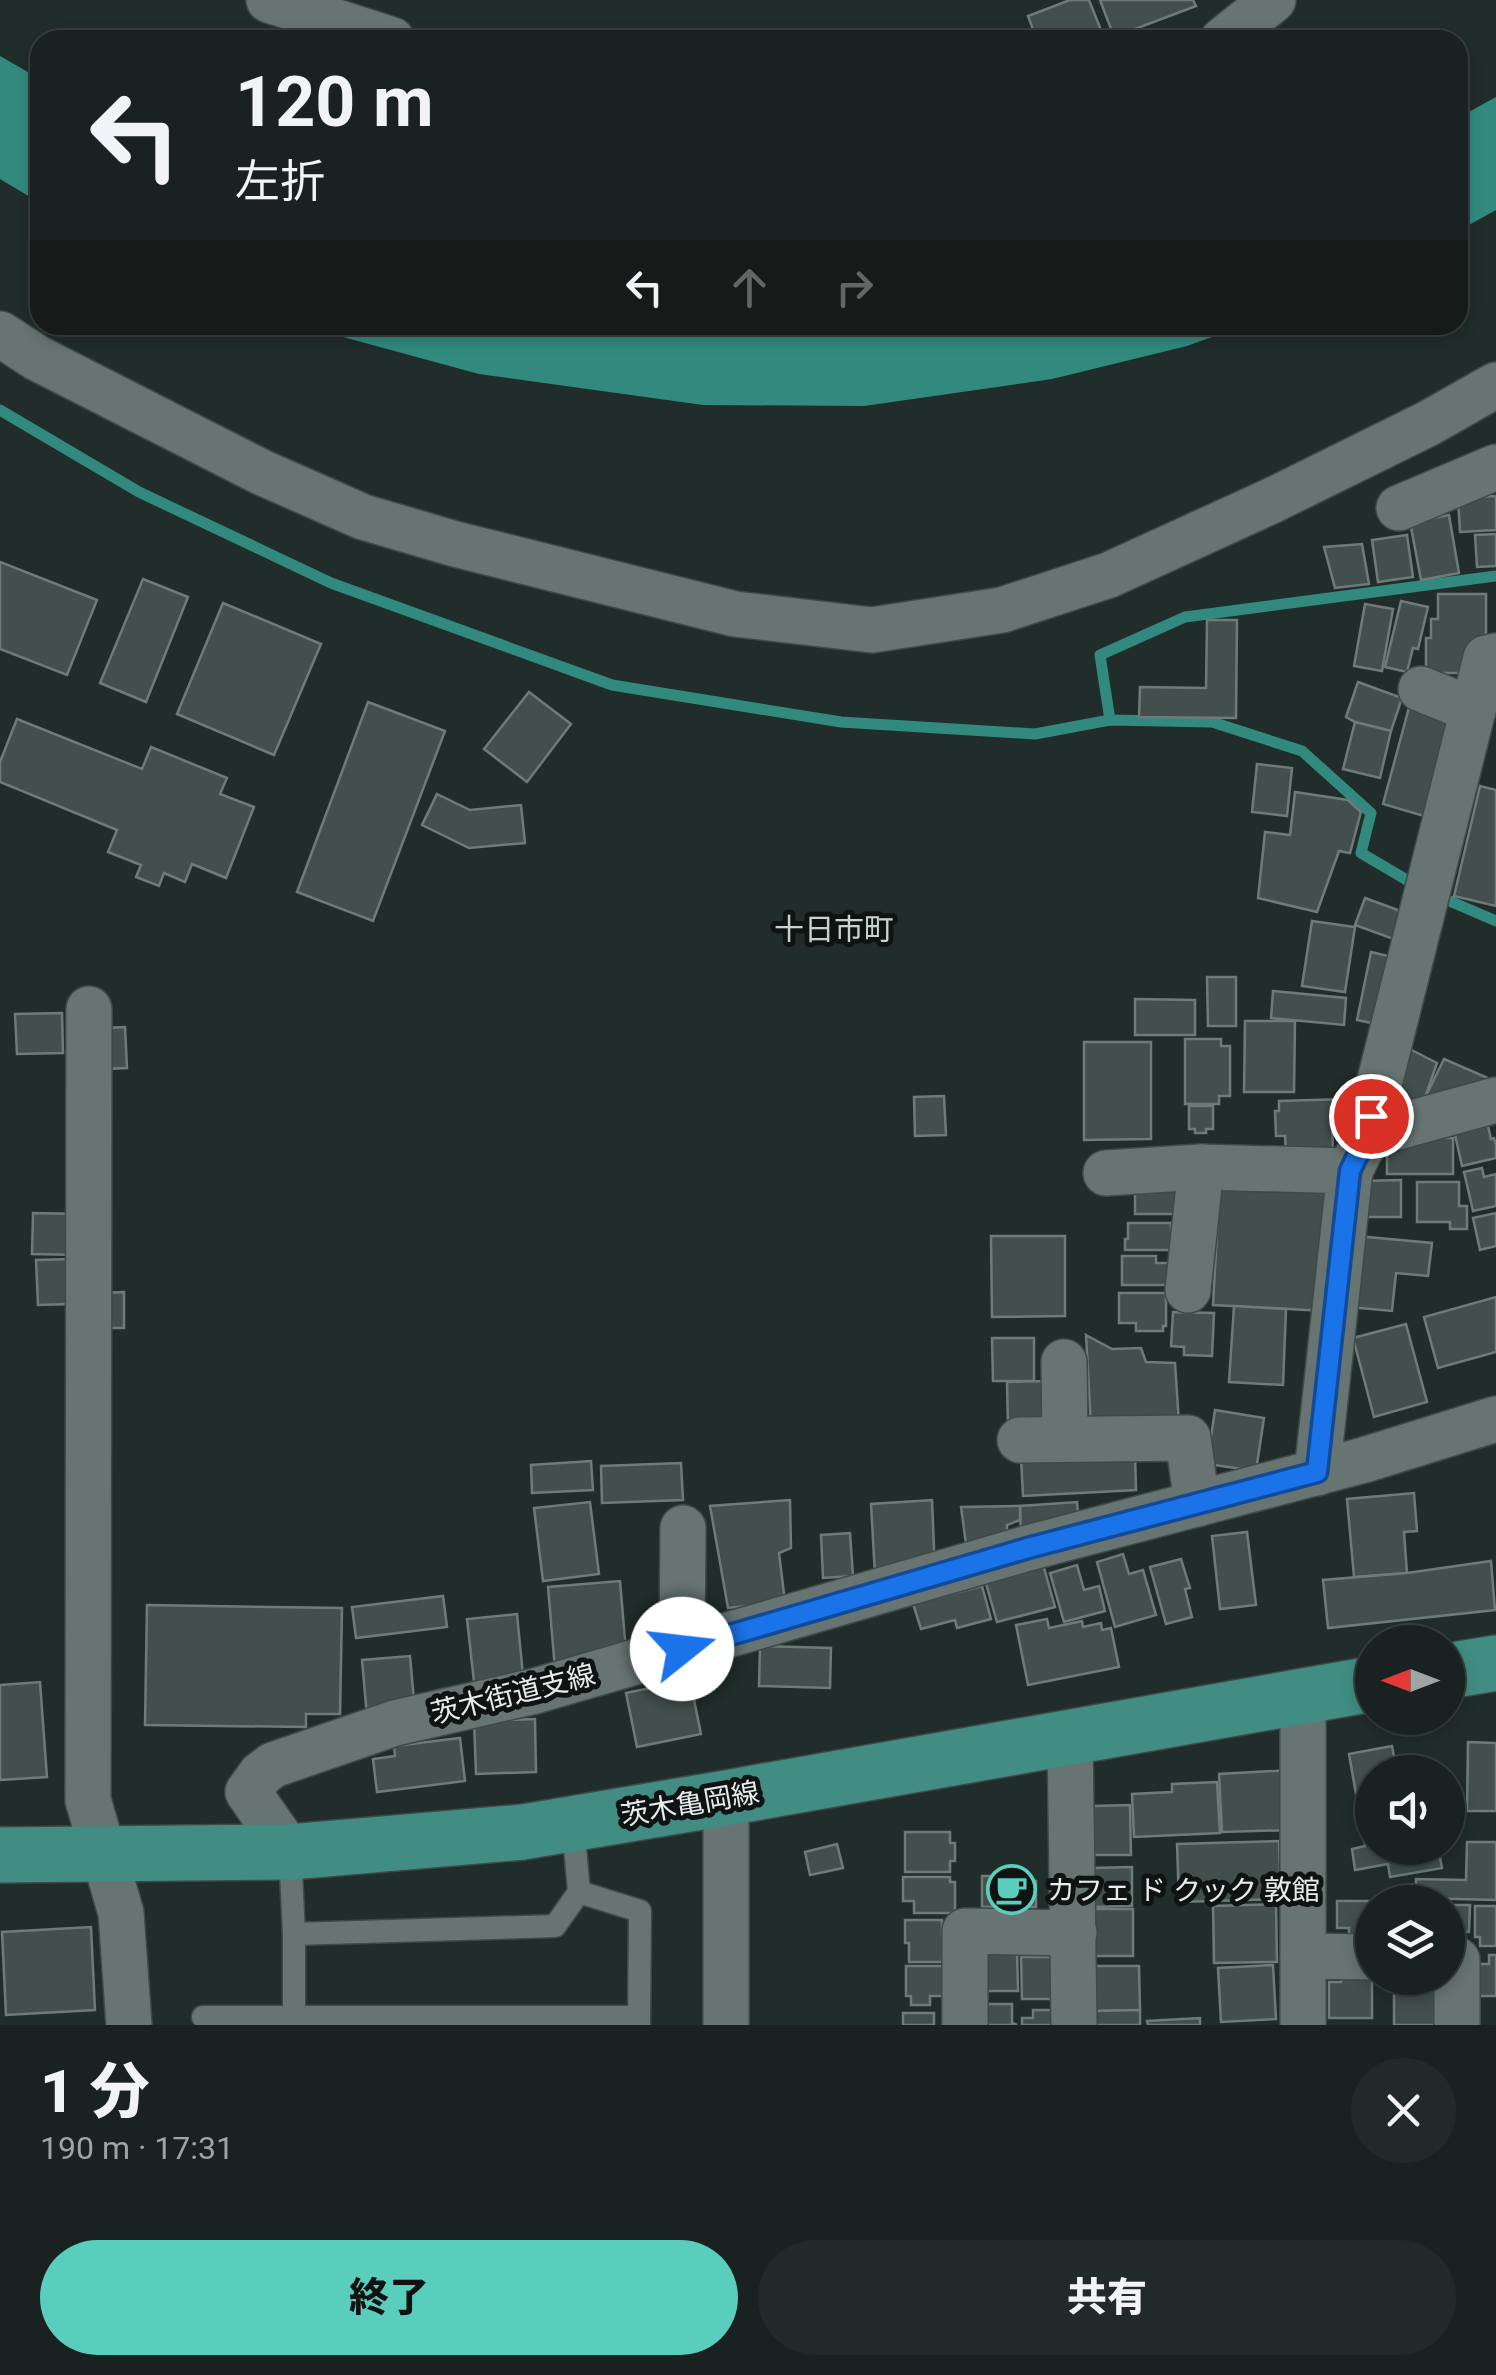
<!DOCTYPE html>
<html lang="ja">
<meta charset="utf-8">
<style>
body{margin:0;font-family:Roboto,"Noto Sans JP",sans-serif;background:#222a29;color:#f1f3f6;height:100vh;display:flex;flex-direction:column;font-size:38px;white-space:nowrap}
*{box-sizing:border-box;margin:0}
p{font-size:32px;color:#9fa4a5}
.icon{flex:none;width:55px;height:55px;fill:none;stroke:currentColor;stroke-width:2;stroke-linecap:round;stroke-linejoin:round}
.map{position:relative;height:2025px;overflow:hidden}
.side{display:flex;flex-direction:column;background:#192220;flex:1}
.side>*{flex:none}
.hud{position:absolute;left:30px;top:30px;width:1438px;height:305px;border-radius:30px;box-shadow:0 5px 15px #0003,0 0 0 2px #373f3e;background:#192220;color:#f1f3f6;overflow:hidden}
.needle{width:65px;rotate:270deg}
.fabs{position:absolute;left:1355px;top:1625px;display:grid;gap:20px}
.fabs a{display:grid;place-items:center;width:110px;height:110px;border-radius:50%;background:#192220;box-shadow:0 5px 15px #0003,0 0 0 2px #373f3e;font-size:50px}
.pin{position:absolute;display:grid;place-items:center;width:85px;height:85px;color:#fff;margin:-42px;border:5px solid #fff;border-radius:50%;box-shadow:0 2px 10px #0007}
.me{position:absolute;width:110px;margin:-55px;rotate:74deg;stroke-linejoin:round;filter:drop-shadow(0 0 8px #0008)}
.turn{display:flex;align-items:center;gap:35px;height:210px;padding:0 40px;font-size:45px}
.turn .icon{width:130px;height:130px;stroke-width:2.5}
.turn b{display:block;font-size:70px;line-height:85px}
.lanes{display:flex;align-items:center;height:95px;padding:0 40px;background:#0003;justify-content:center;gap:50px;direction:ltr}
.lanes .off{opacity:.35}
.round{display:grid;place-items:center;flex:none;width:105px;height:105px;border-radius:52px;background:#222a29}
.summary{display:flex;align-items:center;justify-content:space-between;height:170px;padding:0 40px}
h1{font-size:60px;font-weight:800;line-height:75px}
.cta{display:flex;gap:20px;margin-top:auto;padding:20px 40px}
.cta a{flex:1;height:115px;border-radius:60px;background:#5acebc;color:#111;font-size:40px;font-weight:800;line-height:115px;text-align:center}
.cta a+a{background:#222a29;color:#f1f3f6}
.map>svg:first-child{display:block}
.water{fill:#318a7d}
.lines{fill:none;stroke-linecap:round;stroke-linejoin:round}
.stream{stroke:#318a7d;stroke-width:11}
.building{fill:#424f4c;stroke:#6e7b79;stroke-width:2.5}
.lane-casing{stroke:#3f4947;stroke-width:25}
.street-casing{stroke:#3f4947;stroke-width:48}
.primary-casing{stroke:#3f4947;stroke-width:58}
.lane{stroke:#677472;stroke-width:22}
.street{stroke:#677472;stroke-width:45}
.primary{stroke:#418d83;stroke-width:55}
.route-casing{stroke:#114b97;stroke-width:25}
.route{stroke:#1a73e8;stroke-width:18}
.labels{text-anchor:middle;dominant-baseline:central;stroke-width:10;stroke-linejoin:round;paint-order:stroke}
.street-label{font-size:28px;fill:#e6edec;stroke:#0f1413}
.poi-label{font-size:28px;fill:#e6edec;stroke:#0f1413;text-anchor:start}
.neighbourhood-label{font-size:30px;fill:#c5d4d1;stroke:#0f1413}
</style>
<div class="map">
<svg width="1496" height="2025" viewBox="0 0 1496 2025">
<rect width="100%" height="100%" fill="#212d2a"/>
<!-- water -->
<g class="water">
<path d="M0 56 40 79V203L0 179Z"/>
<path d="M1496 97V210L1458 231V118Z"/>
<path d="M306 325H1245L1187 346 1052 379 864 406 703 405 479 374 321 331Z"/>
</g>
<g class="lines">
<!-- stream -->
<g class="stream">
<path d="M0 410 139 492 331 583 612 685 841 722 1035 734 1110 720 1212 722 1302 751 1371 813 1361 853 1417 886"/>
<path d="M1110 720 1100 655 1185 617 1496 576"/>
<path d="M1438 896 1496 921"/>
</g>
</g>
<!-- building -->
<g class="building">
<path d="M1070 0H1089L1105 40H1037L1028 16Z"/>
<path d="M1100 0H1193L1196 6 1114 37Z"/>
<path d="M1496 496V530L1460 532 1458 498Z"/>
<path d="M1449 515 1459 573 1421 580 1410 522Z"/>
<path d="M1496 534V566L1477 567 1475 535Z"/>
<path d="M1407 535 1413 577 1378 582 1372 540Z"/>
<path d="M1362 544 1369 584 1335 588 1324 547Z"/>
<path d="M0 562 97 600 67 675 0 649Z"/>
<path d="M143 579 188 597 146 702 100 683Z"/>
<path d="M1438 594H1486V642H1470V673H1426V638H1431V619H1438Z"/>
<path d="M1401 601 1428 607 1418 649 1413 648 1407 672 1385 667Z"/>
<path d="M223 603 321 644 274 755 177 714Z"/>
<path d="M1365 604 1393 609 1382 671 1354 666Z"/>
<path d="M1207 620H1237L1236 718 1139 717 1140 687 1206 688Z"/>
<path d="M1358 682 1402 698 1391 731 1355 722 1346 717Z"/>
<path d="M529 692 571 724 527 782 484 749Z"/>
<path d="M1411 700 1462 714 1434 819 1383 804Z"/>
<path d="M368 702 445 731 373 921 297 892Z"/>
<path d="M17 719 142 769 151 747 227 778 220 794 254 807 226 878 192 864 185 882 164 873 159 886 136 877 141 865 108 852 117 830 0 782V762Z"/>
<path d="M1355 722 1391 731 1380 778 1343 769Z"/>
<path d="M1257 764 1292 768 1287 816 1252 812Z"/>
<path d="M1480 786 1496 790V906L1454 896Z"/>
<path d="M1295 792 1348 800 1361 812 1350 853 1339 851 1317 912 1258 898 1265 832 1290 835Z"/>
<path d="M437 794 470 810 521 805 525 843 469 848 422 825Z"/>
<path d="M1365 898 1417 917 1407 944 1355 925Z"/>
<path d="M1312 921 1355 927 1345 992 1302 986Z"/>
<path d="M1371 952 1405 960 1390 1027 1357 1020Z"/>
<path d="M1207 977H1236V1026H1208Z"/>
<path d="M1273 991 1346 998 1344 1025 1271 1018Z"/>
<path d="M1135 999 1195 1000V1035H1135Z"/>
<path d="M62 1013 63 1053 17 1054 15 1014Z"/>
<path d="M1245 1021H1295L1294 1092H1244Z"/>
<path d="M125 1027 127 1068 106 1069 104 1028Z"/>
<path d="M1185 1039H1221V1046H1230V1096H1219V1104H1185Z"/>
<path d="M1084 1042H1151V1139L1084 1140Z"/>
<path d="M1400 1044 1437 1063 1421 1109 1384 1115Z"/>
<path d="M1444 1059 1488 1078 1479 1094 1424 1100Z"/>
<path d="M944 1096 946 1135 915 1136 914 1097Z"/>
<path d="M1344 1099 1346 1119 1332 1120 1333 1153 1286 1155 1285 1136H1276L1275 1111H1279V1101Z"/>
<path d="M1189 1106H1213V1129H1206V1133H1195V1129H1189Z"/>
<path d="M1453 1126 1473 1129 1488 1126 1491 1139 1494 1138 1496 1145V1158L1462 1166Z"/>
<rect x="1387" y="1138" width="66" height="36"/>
<path d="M1482 1168 1484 1177 1496 1174V1206L1473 1211 1464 1172Z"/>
<path d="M1220 1178 1330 1183 1324 1311 1213 1305Z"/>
<path d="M1401 1180V1217H1361V1181Z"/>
<path d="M1417 1182H1459V1206H1467V1229H1450V1222H1417Z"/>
<path d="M1154 1189H1179V1214H1135V1193H1154Z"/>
<path d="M33 1213 80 1214 79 1255 32 1254Z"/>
<path d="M1496 1213V1246L1480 1250 1473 1218Z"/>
<path d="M1128 1223H1171V1231H1177V1250H1125V1239H1128Z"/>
<path d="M991 1236H1065V1316L992 1317Z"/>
<path d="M1357 1236 1432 1243 1428 1276 1396 1273 1392 1311 1350 1307Z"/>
<path d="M1122 1256H1156V1263H1170V1285H1122Z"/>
<path d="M72 1259 73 1304 38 1305 36 1260Z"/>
<path d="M124 1292V1328H102V1293Z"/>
<path d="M1119 1293H1166V1326H1163V1331H1136V1323H1119Z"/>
<path d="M1496 1297V1352L1438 1368 1424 1317Z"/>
<path d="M1234 1306 1286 1309 1283 1385 1229 1382Z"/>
<path d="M1173 1312 1214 1313 1212 1356 1184 1355V1347L1171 1346Z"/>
<path d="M1406 1324 1427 1402 1374 1417 1353 1338Z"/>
<path d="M1086 1335 1112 1349 1141 1348 1146 1362 1175 1363 1179 1423 1091 1427Z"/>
<path d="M992 1338H1034V1381H993Z"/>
<path d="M1050 1381V1425L1008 1426 1007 1382Z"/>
<path d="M1215 1410 1264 1418 1256 1471 1207 1464Z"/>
<path d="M1135 1453 1136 1490 1023 1496 1021 1458Z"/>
<path d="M591 1461 593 1490 532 1493 531 1465Z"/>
<path d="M681 1463 683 1500 602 1503 601 1466Z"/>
<path d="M1414 1493 1417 1531 1404 1532 1407 1573 1354 1577 1347 1499Z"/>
<path d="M790 1500 791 1548 779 1553 785 1602 728 1608 710 1506Z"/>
<path d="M932 1500 935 1572 875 1575 871 1504Z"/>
<path d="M590 1502 599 1574 543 1581 534 1508Z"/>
<path d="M1077 1502 1080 1535 1021 1539 1020 1506Z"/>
<path d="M1020 1506V1520L1007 1525V1550L968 1559 961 1507Z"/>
<path d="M1247 1532 1256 1605 1220 1609 1212 1536Z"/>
<path d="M850 1533 853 1576 823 1578 821 1535Z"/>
<path d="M1123 1554 1129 1574 1143 1570 1156 1615 1115 1627 1097 1562Z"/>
<path d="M1181 1559 1190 1588 1185 1589 1192 1617 1166 1624 1150 1567Z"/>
<path d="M1491 1561 1495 1610 1328 1628 1323 1580 1407 1573Z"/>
<path d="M1043 1564 1055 1607 997 1622 985 1580Z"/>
<path d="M1077 1565 1084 1590 1099 1586 1105 1611 1064 1622 1050 1573Z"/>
<path d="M620 1581 627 1663 555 1669 548 1587Z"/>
<path d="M982 1586 991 1619 957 1628 955 1620 921 1629 913 1604Z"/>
<path d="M443 1596 447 1627 356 1638 352 1607Z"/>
<path d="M147 1605 342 1608 340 1714H306V1727L145 1725Z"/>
<path d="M517 1614 524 1686 475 1691 467 1619Z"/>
<path d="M1047 1619 1049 1628 1082 1621 1083 1627 1101 1623 1102 1630 1111 1628 1119 1667 1028 1685 1016 1625Z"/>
<path d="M760 1646 831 1648 830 1688 759 1686Z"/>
<path d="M410 1656 415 1712 367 1717 362 1660Z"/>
<path d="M690 1680 701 1734 637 1747 626 1693Z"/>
<path d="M40 1682 47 1777 0 1780V1685Z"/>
<path d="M535 1719 536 1772 476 1774 474 1721Z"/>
<path d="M460 1738 465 1781 377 1792 373 1759 395 1756 394 1746Z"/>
<path d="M1468 1742 1496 1743V1811H1467Z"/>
<path d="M1392 1746 1397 1772H1372V1848H1438L1442 1868 1390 1877 1388 1864 1355 1870 1352 1849 1365 1846 1349 1754Z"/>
<path d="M1291 1770 1292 1830 1222 1832 1219 1774Z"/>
<path d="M1217 1782 1220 1833 1134 1837 1132 1794 1172 1792V1784Z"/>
<path d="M1130 1805 1131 1855H1094L1093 1806Z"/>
<path d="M905 1832H950V1843H955V1861H950V1872H905Z"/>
<path d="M1279 1841 1281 1899 1179 1902 1177 1844Z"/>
<path d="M1467 1842H1496V1900L1416 1898V1879L1466 1880Z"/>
<path d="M837 1844 843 1868 810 1875 805 1852Z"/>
<path d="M1132 1867V1906L1092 1907V1868Z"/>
<path d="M982 1876H1028V1881H1036V1907H982Z"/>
<path d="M903 1877H950V1882H955V1913H914V1901H903Z"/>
<path d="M1337 1901H1379L1372 1902V1936L1349 1938V1928H1337Z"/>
<path d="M1276 1904 1277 1962 1214 1963 1213 1906Z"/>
<path d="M1448 1905H1470L1469 1932 1450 1931V1943H1448Z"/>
<path d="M1475 1906H1496V1946H1480V1937H1475Z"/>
<rect x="1094" y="1909" width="39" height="47"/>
<path d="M905 1920H942V1936H947V1959H942V1962H909V1943H905Z"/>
<path d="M91 1927 95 2010 6 2015 2 1932Z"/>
<path d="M989 1951H1017L1018 1991H984V1955Z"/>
<path d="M1489 1955H1496V1996H1470V1964H1489Z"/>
<path d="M1021 1957H1054V1999H1022Z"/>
<path d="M1273 1965 1276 2019 1221 2022 1218 1968Z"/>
<path d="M906 1966H947V1996H930V2005H911V1996H906Z"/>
<path d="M1095 1966H1139L1140 2010 1095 2011Z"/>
<path d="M1341 1972H1372V2018H1329V1982H1341Z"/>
<rect x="1394" y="1987" width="41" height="38"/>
<path d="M981 2004H1012V2023L1017 2025H984Z"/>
<path d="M1033 2010H1054V2025H1022V2018H1033Z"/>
<path d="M1140 2010V2025H1095V2011Z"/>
<rect x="903" y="2013" width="31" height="12"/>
<path d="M1200 2018V2025H1148L1147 2021Z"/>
</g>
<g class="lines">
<defs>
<g id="lane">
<path d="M573 1825 579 1892 640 1911 639 2025"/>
<path d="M290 1852 294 1934"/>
<path d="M203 2017H639"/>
<path d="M294 2018V1934L555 1926 579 1892"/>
</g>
<g id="street">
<path d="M269 0 392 40"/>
<path d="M1223 40 1273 0"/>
<path d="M0 334 37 358 261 472 363 517 455 544 735 614 872 630 1002 610 1109 575 1271 501 1429 423 1496 385"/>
<path d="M1399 508 1496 467"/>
<path d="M1421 689 1473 710"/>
<path d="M89 1009 88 1800 121 1913 129 2025"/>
<path d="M1372 1134 1496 1100"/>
<path d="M1350 1171 1360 1150 1372 1134 1371 1116 1486 658 1496 656"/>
<path d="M1106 1173 1201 1167 1350 1171 1317 1473"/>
<path d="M1188 1290 1201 1167"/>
<path d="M1064 1362 1065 1439"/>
<path d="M1020 1440 1188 1438 1197 1504"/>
<path d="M682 1649 683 1528"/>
<path d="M1303 1696V2025"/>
<path d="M1070 1738 1074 2025"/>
<path d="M726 1798V2025"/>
<path d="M290 1852 248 1792 261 1774 273 1765 395 1723 535 1691 1028 1548 1364 1460 1496 1419"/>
<path d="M1303 1956 1372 1957"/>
<path d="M1448 1959 1457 1960V2025"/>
<path d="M965 2025V1931L1074 1933"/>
</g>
<g id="primary">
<path d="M1448 1671 1496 1663"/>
<path d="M0 1855 290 1852 523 1832 726 1798 1372 1684"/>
</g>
</defs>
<!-- lane casing -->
<use href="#lane" class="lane-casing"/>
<!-- street casing -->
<use href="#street" class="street-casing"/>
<!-- primary casing -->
<use href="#primary" class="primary-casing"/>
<!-- lane -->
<use href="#lane" class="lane"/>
<!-- street -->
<use href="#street" class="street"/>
<!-- primary -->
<use href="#primary" class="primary"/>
</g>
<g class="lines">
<defs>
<path id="route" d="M682 1649 1028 1548 1317 1472 1350 1171 1360 1150 1372 1134 1371 1116"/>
</defs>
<!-- route casing -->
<use href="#route" class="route-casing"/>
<!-- route -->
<use href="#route" class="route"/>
</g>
<!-- icons -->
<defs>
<symbol id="cafe-ring" viewBox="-11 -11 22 22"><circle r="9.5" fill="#0f1413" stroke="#5acebc" stroke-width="1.5"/><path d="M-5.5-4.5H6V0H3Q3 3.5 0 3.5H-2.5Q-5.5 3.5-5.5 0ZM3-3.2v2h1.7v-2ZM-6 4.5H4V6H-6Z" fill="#5acebc"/></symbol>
</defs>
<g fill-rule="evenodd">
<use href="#cafe-ring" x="984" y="1862" width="55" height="55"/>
</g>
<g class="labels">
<!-- street labels -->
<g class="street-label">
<text transform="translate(513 1694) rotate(-14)">茨木街道支線</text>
<text transform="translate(690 1804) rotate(-10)">茨木亀岡線</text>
</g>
<!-- poi labels -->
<g class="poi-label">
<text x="1047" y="1890">カフェ ド クック 敦館</text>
</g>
<!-- neighbourhood labels -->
<g class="neighbourhood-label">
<text x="834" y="929">十日市町</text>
</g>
</g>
</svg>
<div class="fabs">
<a><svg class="needle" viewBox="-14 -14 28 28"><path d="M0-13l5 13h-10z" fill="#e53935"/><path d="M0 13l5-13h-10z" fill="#9fa4a5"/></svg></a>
<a><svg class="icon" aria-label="sound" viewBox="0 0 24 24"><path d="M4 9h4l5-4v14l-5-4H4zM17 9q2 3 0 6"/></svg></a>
<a><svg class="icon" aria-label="layers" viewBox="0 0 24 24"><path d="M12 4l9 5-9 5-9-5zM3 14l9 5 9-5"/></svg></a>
</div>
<div class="pin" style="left:1371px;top:1116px;background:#d93025"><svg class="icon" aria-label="arrive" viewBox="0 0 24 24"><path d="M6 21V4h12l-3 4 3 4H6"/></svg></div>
<svg class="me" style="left:682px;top:1649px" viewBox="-20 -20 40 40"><circle r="19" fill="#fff"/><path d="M0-13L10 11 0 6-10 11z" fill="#1a73e8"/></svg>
<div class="hud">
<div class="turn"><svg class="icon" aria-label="left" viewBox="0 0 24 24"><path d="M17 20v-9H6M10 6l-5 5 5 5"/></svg><div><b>120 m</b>左折</div></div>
<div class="lanes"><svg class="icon" aria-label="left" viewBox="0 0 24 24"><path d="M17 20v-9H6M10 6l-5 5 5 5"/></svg><svg class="icon off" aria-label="ahead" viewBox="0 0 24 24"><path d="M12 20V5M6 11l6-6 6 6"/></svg><svg class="icon off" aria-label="right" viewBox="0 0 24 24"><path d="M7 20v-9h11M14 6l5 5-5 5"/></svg></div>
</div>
</div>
<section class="side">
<div class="summary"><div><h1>1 分</h1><p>190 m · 17:31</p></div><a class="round"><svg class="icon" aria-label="close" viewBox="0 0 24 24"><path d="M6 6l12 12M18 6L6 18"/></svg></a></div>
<div class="cta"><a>終了</a><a>共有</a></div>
</section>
